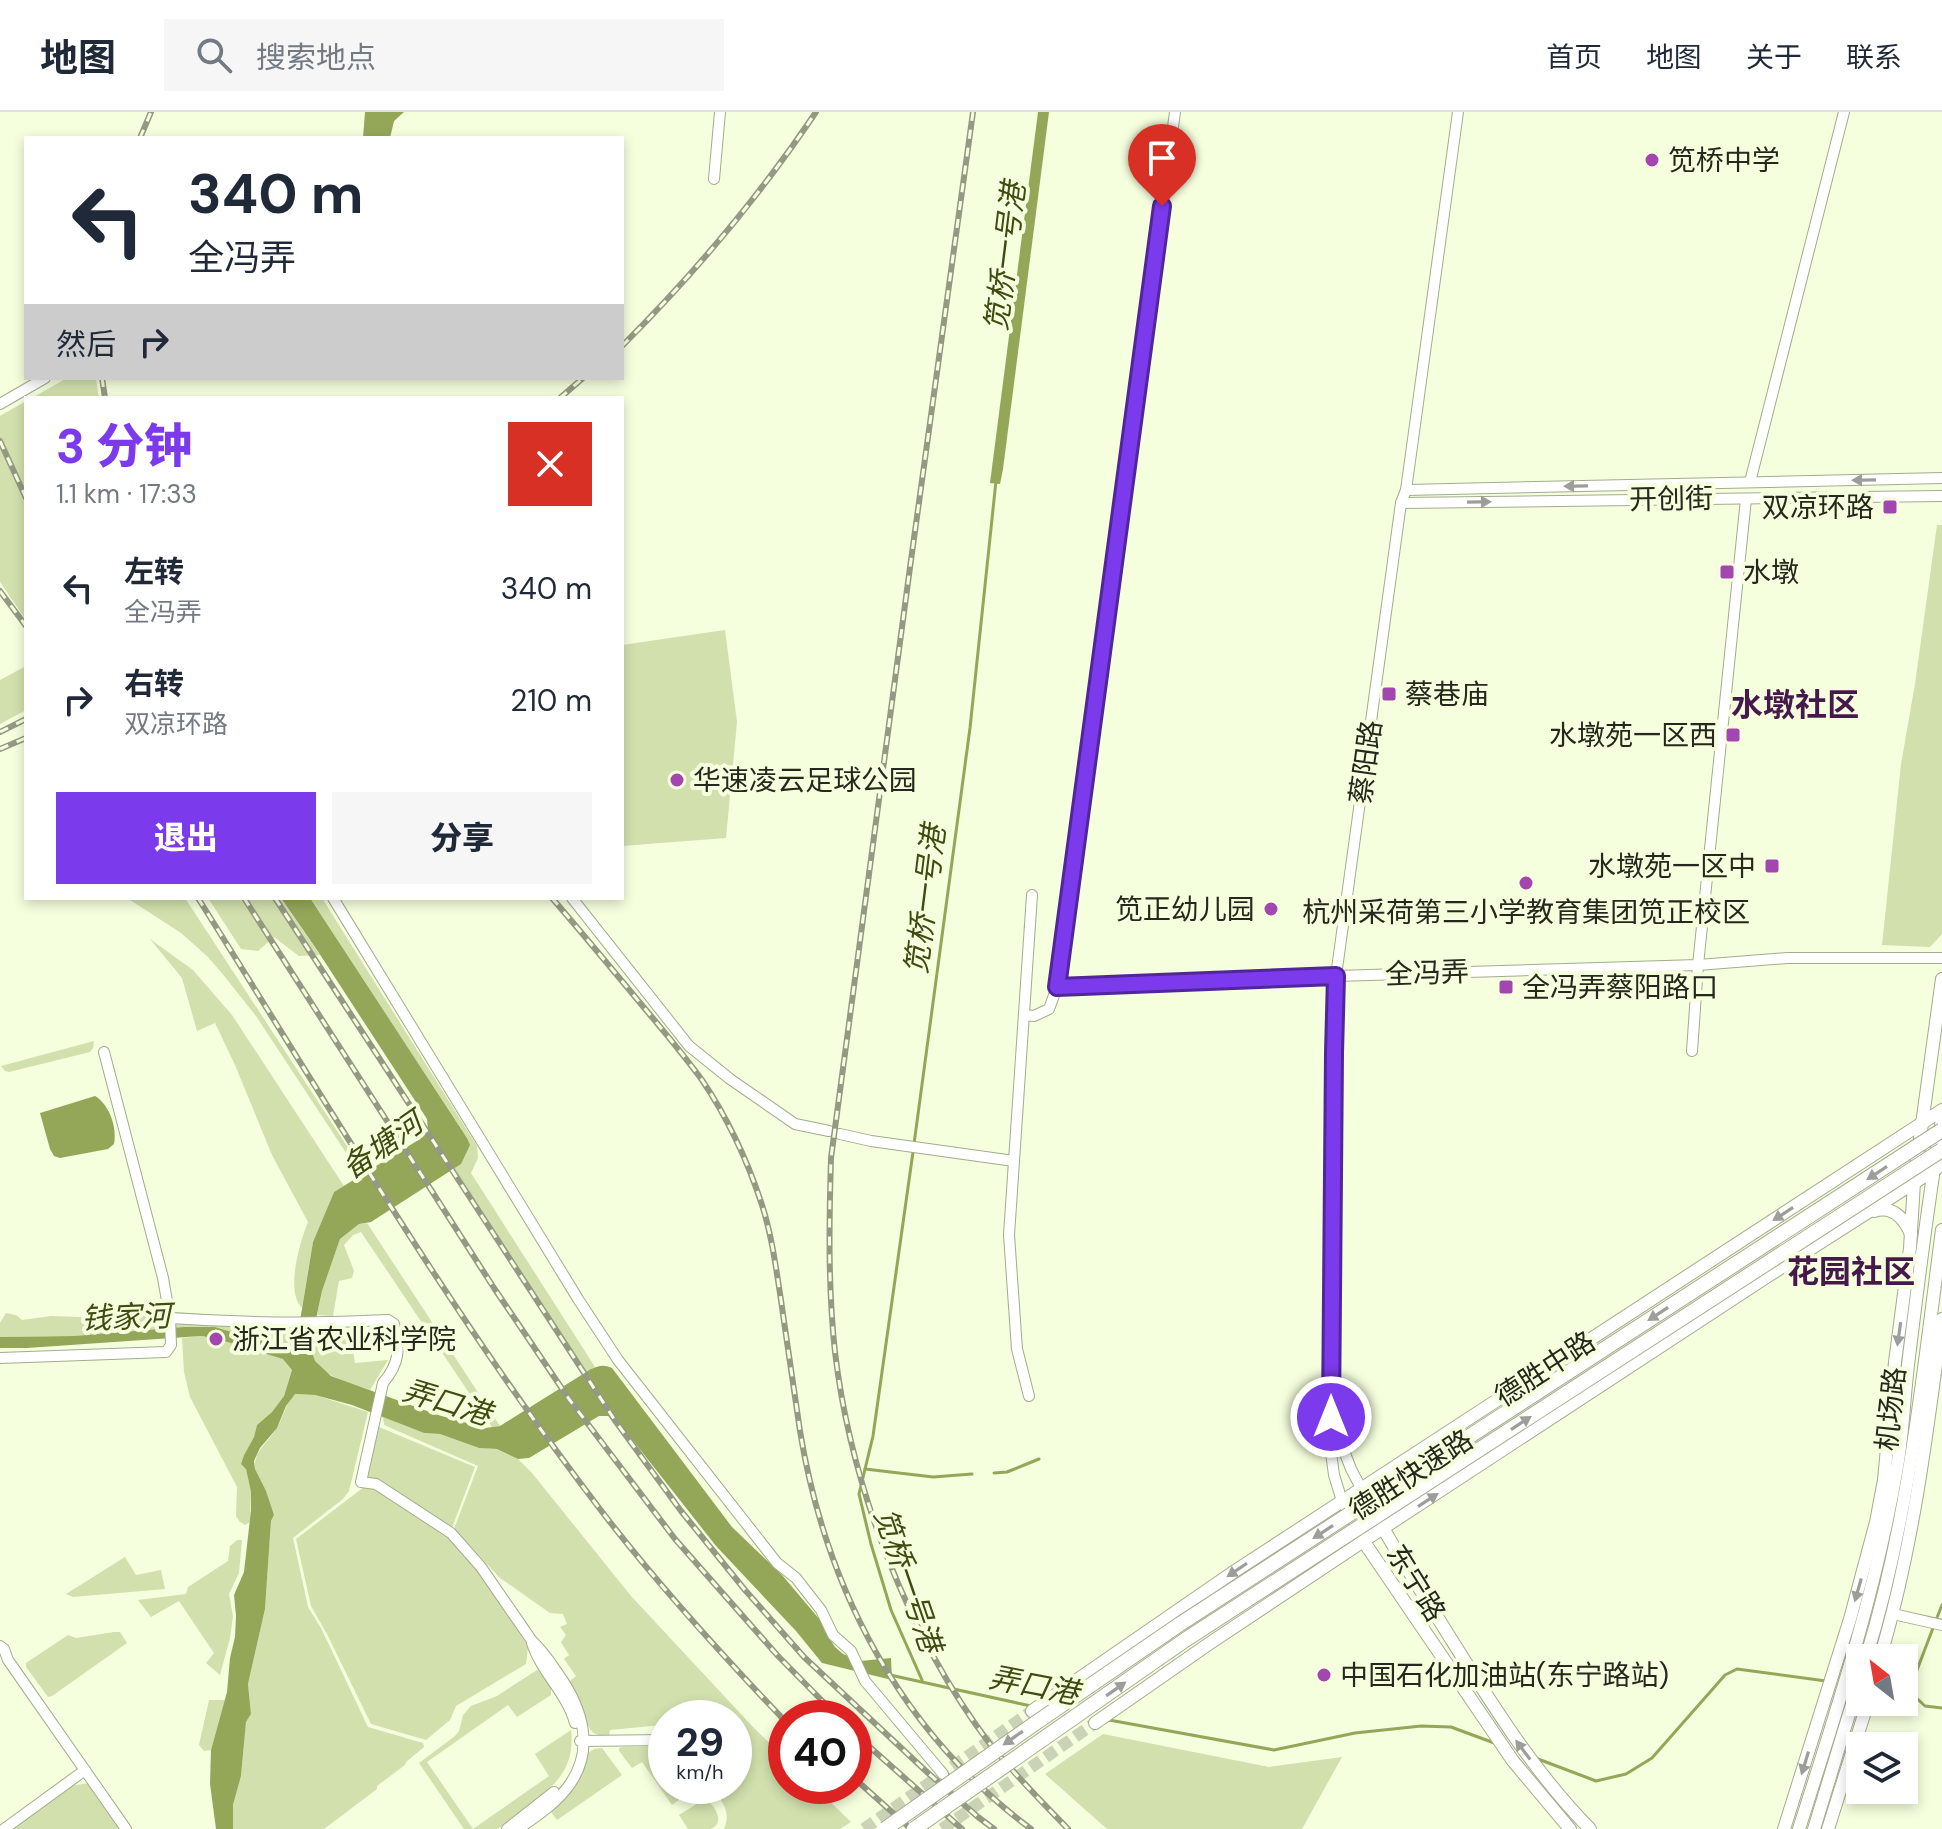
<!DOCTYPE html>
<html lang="zh">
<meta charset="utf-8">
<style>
body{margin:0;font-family:"DM Sans","Noto Sans SC",sans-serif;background:#f6f6f7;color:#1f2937;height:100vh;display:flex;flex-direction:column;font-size:30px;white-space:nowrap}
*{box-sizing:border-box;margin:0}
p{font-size:26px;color:#747a83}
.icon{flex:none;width:44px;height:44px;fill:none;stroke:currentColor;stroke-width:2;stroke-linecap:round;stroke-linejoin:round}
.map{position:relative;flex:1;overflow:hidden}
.side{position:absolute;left:24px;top:284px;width:600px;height:504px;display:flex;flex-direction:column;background:#fff;border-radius:0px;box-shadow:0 4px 12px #0003}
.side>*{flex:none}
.banner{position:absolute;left:24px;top:24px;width:600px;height:244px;border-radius:0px;box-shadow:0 4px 12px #0003;background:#fff;color:#1f2937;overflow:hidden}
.needle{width:52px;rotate:329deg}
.fabs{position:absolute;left:1846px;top:1532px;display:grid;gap:16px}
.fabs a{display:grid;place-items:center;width:72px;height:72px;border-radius:0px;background:#fff;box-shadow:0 4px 12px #0003;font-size:40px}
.speed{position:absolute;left:648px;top:1588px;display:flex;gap:16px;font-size:40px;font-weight:700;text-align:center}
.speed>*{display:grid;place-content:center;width:104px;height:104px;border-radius:50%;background:#fff;box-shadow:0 4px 12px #0003;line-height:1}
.speed small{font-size:20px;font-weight:400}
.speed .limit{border:12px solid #d22;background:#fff;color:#111}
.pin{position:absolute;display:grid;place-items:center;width:68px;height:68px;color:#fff;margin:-82px -34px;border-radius:50% 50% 50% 0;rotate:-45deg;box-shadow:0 0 8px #0007}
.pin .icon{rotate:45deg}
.me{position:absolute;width:88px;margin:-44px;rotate:0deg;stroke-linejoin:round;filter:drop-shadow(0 0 6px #0008)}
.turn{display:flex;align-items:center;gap:28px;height:168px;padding:0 32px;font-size:36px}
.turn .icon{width:104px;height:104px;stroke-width:2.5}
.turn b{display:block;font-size:56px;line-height:68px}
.then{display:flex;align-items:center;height:76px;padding:0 32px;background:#0003;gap:16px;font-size:30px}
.round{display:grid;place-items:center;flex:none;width:84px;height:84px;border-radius:0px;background:#f6f6f7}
.headline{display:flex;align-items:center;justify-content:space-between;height:136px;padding:0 32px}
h1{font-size:48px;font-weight:800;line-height:60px;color:#7c3aed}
.cta{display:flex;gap:16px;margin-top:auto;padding:16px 32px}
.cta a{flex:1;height:92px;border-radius:0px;background:#7c3aed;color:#fff;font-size:32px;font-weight:800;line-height:92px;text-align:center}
.cta a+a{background:#f6f6f7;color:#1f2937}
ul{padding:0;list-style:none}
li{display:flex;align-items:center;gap:24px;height:112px;padding:0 32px}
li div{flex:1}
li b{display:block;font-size:30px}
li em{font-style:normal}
header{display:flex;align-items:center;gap:48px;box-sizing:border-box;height:112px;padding:0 40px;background:#fff;border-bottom:2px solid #e0e1e3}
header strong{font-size:38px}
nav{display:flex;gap:44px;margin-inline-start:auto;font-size:28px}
.search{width:560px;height:72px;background:#f6f6f7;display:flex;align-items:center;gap:20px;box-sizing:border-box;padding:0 28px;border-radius:0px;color:#747a83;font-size:30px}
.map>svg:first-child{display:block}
.green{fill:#d2e0ad}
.water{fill:#94a759}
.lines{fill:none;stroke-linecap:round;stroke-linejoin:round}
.stream{stroke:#94a759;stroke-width:3}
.major-tunnel{stroke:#cbd3b6;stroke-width:12;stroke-dasharray:12 6;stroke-linecap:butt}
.minor-casing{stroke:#a3ac8d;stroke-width:12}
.major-casing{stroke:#a3ac8d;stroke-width:14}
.minor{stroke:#fff;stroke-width:10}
.major{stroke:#fff;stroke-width:12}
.rail-casing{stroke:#939982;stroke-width:6}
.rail{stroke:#f5fedd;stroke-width:3;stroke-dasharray:9;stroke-linecap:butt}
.highway-bridge-casing{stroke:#a3ac8d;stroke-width:16;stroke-linecap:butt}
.highway-bridge{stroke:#fff;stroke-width:14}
.oneway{fill:#9d9e99}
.route-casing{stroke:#51269a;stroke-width:20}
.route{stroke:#7c3aed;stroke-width:14}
.poi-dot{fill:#a446b0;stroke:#f5fedd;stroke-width:3}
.labels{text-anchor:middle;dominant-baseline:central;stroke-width:8;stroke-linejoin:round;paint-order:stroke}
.poi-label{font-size:28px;fill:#25281c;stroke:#f5fedd;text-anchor:start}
.street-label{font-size:28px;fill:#25281c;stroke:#f5fedd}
.water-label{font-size:30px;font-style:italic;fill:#3f4b10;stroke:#f5fedd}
.quarter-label{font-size:32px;font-weight:bold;fill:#46194c;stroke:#f5fedd}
</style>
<header>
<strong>地图</strong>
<div class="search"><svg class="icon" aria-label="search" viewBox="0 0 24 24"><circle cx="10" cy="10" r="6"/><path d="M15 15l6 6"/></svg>搜索地点</div>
<nav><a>首页</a><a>地图</a><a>关于</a><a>联系</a></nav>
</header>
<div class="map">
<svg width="1942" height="1717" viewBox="0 0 1942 1717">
<rect width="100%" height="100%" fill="#f5fedd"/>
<!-- green -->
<g class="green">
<path d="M67 266H96L99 286H32Z"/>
<path d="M26 289V508L0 470V304Z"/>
<path d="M1937 413H1942V822L1930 835 1882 833 1901 652 1915 572Z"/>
<path d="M725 518 737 610 726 726 622 734V533Z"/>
<path d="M26 554V598L0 612V568Z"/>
<path d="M127 786H185L362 1057 358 1059 256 904 225 865 208 845 181 821Z"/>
<path d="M208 786H281L320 843 299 844 274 825 258 839 241 837Z"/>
<path d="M310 786H322L477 1034 478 1046 471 1061 595 1255 585 1261 454 1056 461 1052 467 1026Z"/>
<path d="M150 827 193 858 232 903 344 1074 334 1080 313 1130 302 1196C285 1180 300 1129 308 1110L272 1043 235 953 215 911 197 919 182 866Z"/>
<path d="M94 929 93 936 90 940 9 960 5 959 1 954Z"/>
<path d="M367 1111 500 1314 492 1315 361 1120 353 1123 344 1133 354 1159 352 1166 339 1169 333 1204 317 1203 322 1179 340 1127 359 1112Z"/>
<path d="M164 1198 166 1217 74 1224 0 1225V1211L6 1201 16 1203 22 1208 51 1204 110 1206Z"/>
<path d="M176 1200 230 1204 235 1213 298 1218 292 1231 286 1236 215 1215 176 1216Z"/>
<path d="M314 1216 350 1217 355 1251 388 1248 370 1278C350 1270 312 1263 310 1236 309 1230 313 1222 314 1216Z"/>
<path d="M201 1224 214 1226 284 1247 292 1258 284 1284 272 1300 257 1313 254 1325 244 1343 241 1352 246 1356 251 1380 250 1410 245 1413 240 1410 236 1404 237 1375 190 1285 184 1260 182 1226Z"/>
<path d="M294 1282 315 1283 368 1300 349 1379 343 1387 293 1426 308 1495 321 1516 368 1615 423 1631 424 1635 406 1650 405 1653 377 1674V1677L324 1717H233V1693L241 1664 246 1610 251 1602 248 1572 265 1497 271 1409 274 1403 255 1357C254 1338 268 1331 276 1317 284 1305 284 1295 294 1282Z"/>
<path d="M383 1305 424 1321 440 1322 479 1336 497 1337 518 1347 532 1361 631 1484 753 1615 786 1647V1674H814L851 1710 840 1717H724C732 1699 721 1688 711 1674H734V1606H666V1622L662 1613 610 1618 609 1624C585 1625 589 1610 581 1593 578 1585 573 1577 569 1570L576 1564 564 1547 569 1543 561 1530 566 1523 560 1515 567 1512 563 1502 550 1501 500 1466 454 1417 478 1354 384 1313Z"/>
<path d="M379 1315 475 1355 449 1424 478 1455 528 1535 526 1552 456 1594 450 1608 426 1628 371 1612 328 1524 311 1494 296 1427 364 1375Z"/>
<path d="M237 1428H242L239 1461 229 1482 233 1504 230 1526 220 1563 206 1551 214 1541 179 1489 151 1505 138 1488 186 1482 188 1475 228 1449 230 1434Z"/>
<path d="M125 1445 136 1463 161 1458 165 1477 73 1485 66 1482Z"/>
<path d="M114 1520H120L127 1531 52 1584 48 1585 26 1555V1551L68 1523 76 1526Z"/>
<path d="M540 1556 551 1574V1583L517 1605 508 1593 427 1650 473 1717 549 1664 535 1642 571 1618C576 1659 551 1677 522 1699 514 1704 504 1715 496 1717 487 1717 474 1717 464 1717L419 1651 455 1624 459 1619 463 1603 471 1594 497 1584Z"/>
<path d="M209 1588H225L211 1638 204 1639 199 1633Z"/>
<path d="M1103 1622 1269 1655 1342 1645 1302 1717H1107L1045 1662Z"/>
<path d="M666 1634V1674H698L672 1693 642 1650 632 1656 619 1639V1636L623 1635Z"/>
<path d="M602 1636 622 1663 557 1708 551 1700C568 1682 584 1666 588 1641L594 1637Z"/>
<path d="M90 1671 122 1717H4L68 1674Z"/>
<path d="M703 1688H707C715 1694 726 1712 710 1717 704 1717 694 1717 688 1717L679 1703Z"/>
</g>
<!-- water -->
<g class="water">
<path d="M365 0H404L394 9 390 26H363Z"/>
<path d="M1038 0H1049L1003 357 1000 372 990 371Z"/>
<path d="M281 786H310L467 1026 470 1033 461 1052 371 1110 359 1112 340 1127 322 1179 310 1235 315 1249 331 1264 438 1303 485 1316 500 1314 591 1257C599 1254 603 1252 612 1256L732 1415 782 1463 821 1509 827 1523 835 1535 843 1542 860 1549 891 1546 892 1568 822 1551 796 1519 716 1434 616 1307 608 1304H599L529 1346 518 1347 497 1337 479 1336 440 1322 424 1321 352 1293 315 1283 295 1282 286 1294 277 1316 260 1336 254 1349 255 1357 266 1379 274 1403 271 1409 265 1497 248 1572 251 1602 246 1610 241 1664 233 1693V1717H216L210 1672 211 1638 227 1580 230 1546 235 1525 236 1504 234 1483 244 1460 251 1398V1380L246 1357 241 1352 244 1343 254 1325 257 1313 272 1300 284 1284 292 1258 283 1247 214 1226 201 1224 27 1236H0V1225L74 1224 184 1215H215L286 1236 292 1231 299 1215 313 1130 334 1080 420 1027 428 1018 427 1007 317 838Z"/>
<path d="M95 984C110 993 117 1016 114 1032L108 1037 60 1046 54 1044 50 1037 40 1001Z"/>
</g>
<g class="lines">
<!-- stream -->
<g class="stream">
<path d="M914 1032 970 616 996 369"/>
<path d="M913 1040 873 1324 859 1382 871 1432 891 1498 922 1568"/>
<path d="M865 1357 933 1365 972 1362"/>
<path d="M994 1361 1007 1360 1039 1347"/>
<path d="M1936 1508 1942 1493"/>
<path d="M890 1563 1031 1594"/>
<path d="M1904 1578 1909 1579 1925 1594 1942 1596"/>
<path d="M1909 1579 1933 1516"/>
<path d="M1109 1608 1274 1638 1355 1621 1421 1614 1451 1615 1497 1632"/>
<path d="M1538 1647 1596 1669 1626 1662 1652 1646 1725 1563 1737 1557 1826 1569"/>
</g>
<!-- major-tunnel -->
<g class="major-tunnel">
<path d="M864 1717 1032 1599"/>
<path d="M942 1717 1095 1611"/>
</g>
<defs>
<g id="minor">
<path d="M714 67 720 0"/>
<path d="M0 292 45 266"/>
<path d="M1750 370 1844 0"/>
<path d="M1406 378 1942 366"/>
<path d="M1401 391 1942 384"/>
<path d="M333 786 578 1187 618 1248 777 1451 796 1466 821 1498 833 1523 851 1539 865 1569 943 1662"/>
<path d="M572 786 689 934 730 967 795 1012 829 1019"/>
<path d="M1057 875 1175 0"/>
<path d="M1024 903 1034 904 1049 897 1057 875 1336 864 1698 853 1787 846H1942"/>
<path d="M1692 939 1698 853 1746 387"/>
<path d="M840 1022 871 1029 1014 1049"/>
<path d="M170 1206C243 1211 315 1212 388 1208L394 1212C400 1237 400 1251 383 1271L361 1370 376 1372 451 1421 481 1455 532 1529C543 1539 550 1550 559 1563 582 1596 595 1636 570 1672 557 1691 537 1704 518 1717"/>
<path d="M0 1246 166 1240 171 1233 170 1206 163 1166 104 940"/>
<path d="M1029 1284 1017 1237 1009 1123 1032 783"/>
<path d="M1333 1310 1351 1357 1361 1376"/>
<path d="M1364 1430 1342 1389 1334 1363 1330 1333 1336 864 1401 391 1406 378 1458 0"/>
<path d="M1893 1502 1942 1513"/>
<path d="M532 1531C541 1560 567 1581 575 1611"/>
<path d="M0 1534 4 1537 8 1548 126 1717"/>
<path d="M580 1629 666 1628"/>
<path d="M706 1674 708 1676"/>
<path d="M4 1717 85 1658"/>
<path d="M507 1717 554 1680"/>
</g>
<g id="major">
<path d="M1874 1099C1892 1093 1904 1106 1911 1122"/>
<path d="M1365 1383C1389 1430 1418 1474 1446 1519 1490 1589 1532 1658 1590 1717"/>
<path d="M1364 1430 1513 1649 1570 1717"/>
<path d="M1866 1546C1909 1407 1923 1261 1942 1118"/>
<path d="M1880 1546C1913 1436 1927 1321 1942 1207"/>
<path d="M1032 1599 1235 1459 1942 998"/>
<path d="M1095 1611 1210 1531 1371 1424 1768 1164 1942 1053"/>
<path d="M1784 1717 1850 1507 1876 1410 1884 1368 1895 1250 1910 1136 1914 1070 1942 867"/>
<path d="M1799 1717C1837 1598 1876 1479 1897 1355 1903 1321 1904 1287 1908 1253 1918 1171 1928 1088 1942 1007"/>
<path d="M1814 1717 1860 1566"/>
<path d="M1828 1717 1868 1590"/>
</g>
</defs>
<!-- minor casing -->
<use href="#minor" class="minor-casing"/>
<!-- major casing -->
<use href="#major" class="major-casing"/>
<!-- minor -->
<use href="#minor" class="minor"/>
<!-- major -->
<use href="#major" class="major"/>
<defs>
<g id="rail">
<path d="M973 0 911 448 831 1046C829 1111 828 1176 835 1240 851 1375 908 1524 990 1632 1014 1662 1042 1690 1068 1717"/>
<path d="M140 26 151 0"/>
<path d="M622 234C694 162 759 85 816 0"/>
<path d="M102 266 105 286"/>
<path d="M560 286 583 266"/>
<path d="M0 329 26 386"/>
<path d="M0 479 26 514"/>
<path d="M0 620 26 607"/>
<path d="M0 637 26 626"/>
<path d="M198 786C328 993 453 1206 603 1401 659 1474 722 1543 786 1610"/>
<path d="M244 786 494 1176 569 1287 675 1427 778 1544 839 1606"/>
<path d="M275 786 616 1310 681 1399 745 1478 804 1545 928 1661 978 1705 994 1717"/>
<path d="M552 786C582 821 612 857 641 892 662 917 683 942 702 968 727 1005 748 1050 762 1093 772 1124 776 1156 781 1188 787 1232 794 1276 800 1319 826 1478 901 1620 1031 1717"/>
<path d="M854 1621 962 1717"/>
<path d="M854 1666 911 1717"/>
</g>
</defs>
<!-- rail casing -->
<use href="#rail" class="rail-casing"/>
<!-- rail -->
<use href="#rail" class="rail"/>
<defs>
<g id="highway-bridge">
<path d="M885 1717 1037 1610 1180 1512 1942 1018"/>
<path d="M914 1717 1185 1528 1942 1038"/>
</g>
</defs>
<!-- highway-bridge casing -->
<use href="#highway-bridge" class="highway-bridge-casing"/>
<!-- highway-bridge -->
<use href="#highway-bridge" class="highway-bridge"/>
</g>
<!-- one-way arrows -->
<defs><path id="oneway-solid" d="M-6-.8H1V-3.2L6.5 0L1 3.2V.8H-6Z" transform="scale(2)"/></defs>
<g class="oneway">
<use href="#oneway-solid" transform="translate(1864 368) rotate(179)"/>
<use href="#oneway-solid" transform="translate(1576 374) rotate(179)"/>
<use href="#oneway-solid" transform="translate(1479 390) rotate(-1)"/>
<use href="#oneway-solid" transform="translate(1877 1061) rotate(147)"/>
<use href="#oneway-solid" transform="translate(1783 1102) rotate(147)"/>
<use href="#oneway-solid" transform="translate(1658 1202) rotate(147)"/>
<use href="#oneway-solid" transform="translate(1899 1222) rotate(98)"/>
<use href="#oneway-solid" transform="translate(1521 1311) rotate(-33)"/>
<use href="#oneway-solid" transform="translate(1428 1388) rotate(-33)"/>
<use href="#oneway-solid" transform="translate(1323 1420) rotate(147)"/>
<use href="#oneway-solid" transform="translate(1237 1458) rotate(146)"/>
<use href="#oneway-solid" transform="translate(1858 1478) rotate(106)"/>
<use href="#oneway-solid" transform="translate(1116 1577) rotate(-35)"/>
<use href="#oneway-solid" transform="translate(1013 1626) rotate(145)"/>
<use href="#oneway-solid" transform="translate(1523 1638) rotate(-127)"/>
<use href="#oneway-solid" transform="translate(1805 1651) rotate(107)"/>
</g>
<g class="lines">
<defs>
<path id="route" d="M1162 94 1057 875 1336 864 1334 941 1331 1305"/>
</defs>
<!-- route casing -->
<use href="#route" class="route-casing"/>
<!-- route -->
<use href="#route" class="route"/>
</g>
<!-- markers -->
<g class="poi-dot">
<circle cx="1652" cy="48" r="8"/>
<rect x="1882" y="387" width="16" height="16" rx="4"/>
<rect x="1719" y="452" width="16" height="16" rx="4"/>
<rect x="1381" y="574" width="16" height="16" rx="4"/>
<rect x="1725" y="615" width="16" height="16" rx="4"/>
<circle cx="677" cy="668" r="8"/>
<rect x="1764" y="746" width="16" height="16" rx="4"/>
<circle cx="1526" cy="771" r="8"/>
<circle cx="1271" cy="797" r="8"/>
<rect x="1498" y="867" width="16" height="16" rx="4"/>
<circle cx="216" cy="1227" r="8"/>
<circle cx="1324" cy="1563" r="8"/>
</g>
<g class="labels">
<!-- poi labels -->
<g class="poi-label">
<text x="1668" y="48">笕桥中学</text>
<text x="1874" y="395" text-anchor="end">双凉环路</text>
<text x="1743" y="460">水墩</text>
<text x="1405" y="582">蔡巷庙</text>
<text x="1717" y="623" text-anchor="end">水墩苑一区西</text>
<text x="693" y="668">华速凌云足球公园</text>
<text x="1756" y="754" text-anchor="end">水墩苑一区中</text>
<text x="1255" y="797" text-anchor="end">笕正幼儿园</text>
<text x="1526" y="800" text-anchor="middle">杭州采荷第三小学教育集团笕正校区</text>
<text x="1522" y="875">全冯弄蔡阳路口</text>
<text x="232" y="1227">浙江省农业科学院</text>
<text x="1340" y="1563">中国石化加油站(东宁路站)</text>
</g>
<!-- street labels -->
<g class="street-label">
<text transform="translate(1671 387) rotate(-1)">开创街</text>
<text transform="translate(1366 650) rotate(-82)">蔡阳路</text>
<text transform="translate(1427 861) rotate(-2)">全冯弄</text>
<text transform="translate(1545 1257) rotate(-33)">德胜中路</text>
<text transform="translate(1891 1297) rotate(-84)">机场路</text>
<text transform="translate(1411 1363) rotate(-33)">德胜快速路</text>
<text transform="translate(1416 1471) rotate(58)">东宁路</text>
</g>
<!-- water labels -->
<g class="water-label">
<text transform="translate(1005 145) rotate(-83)">笕桥一号港</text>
<text transform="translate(925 788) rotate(-83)">笕桥一号港</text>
<text transform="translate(382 1033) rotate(-35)">备塘河</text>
<text transform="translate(126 1205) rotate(-2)">钱家河</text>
<text transform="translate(447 1290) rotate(17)">弄口港</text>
<text transform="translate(908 1468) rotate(71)">笕桥一号港</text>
<text transform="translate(1034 1573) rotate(11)">弄口港</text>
</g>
<!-- quarter labels -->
<g class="quarter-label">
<text x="1795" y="593">水墩社区</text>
<text x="1851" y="1160">花园社区</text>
</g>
</g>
</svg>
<div class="fabs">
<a><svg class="needle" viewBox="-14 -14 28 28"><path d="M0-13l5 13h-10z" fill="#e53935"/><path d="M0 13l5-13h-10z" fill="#747a83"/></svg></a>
<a><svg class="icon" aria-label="layers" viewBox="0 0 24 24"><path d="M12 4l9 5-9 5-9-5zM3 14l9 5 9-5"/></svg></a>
</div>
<div class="speed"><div>29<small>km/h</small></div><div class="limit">40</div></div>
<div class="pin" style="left:1162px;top:94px;background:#d93025"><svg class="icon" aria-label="arrive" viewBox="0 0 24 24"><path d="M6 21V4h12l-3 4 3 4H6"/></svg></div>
<svg class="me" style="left:1331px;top:1305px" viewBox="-20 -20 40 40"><circle r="17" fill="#7c3aed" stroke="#fff" stroke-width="3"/><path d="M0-11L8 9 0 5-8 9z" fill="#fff"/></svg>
<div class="banner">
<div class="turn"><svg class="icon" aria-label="left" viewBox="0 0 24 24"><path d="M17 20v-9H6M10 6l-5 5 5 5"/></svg><div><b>340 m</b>全冯弄</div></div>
<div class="then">然后<svg class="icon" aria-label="right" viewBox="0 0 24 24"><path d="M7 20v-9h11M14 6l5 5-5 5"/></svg></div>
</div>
<section class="side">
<div class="headline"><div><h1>3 分钟</h1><p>1.1 km · 17:33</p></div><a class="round" style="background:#d93025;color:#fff"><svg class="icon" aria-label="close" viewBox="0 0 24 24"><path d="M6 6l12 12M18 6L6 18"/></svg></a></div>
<ul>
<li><svg class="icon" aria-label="left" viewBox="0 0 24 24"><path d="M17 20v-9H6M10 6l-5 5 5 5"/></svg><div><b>左转</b><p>全冯弄</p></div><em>340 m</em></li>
<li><svg class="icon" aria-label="right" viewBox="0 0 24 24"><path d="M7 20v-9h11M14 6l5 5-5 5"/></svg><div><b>右转</b><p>双凉环路</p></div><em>210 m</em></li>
</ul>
<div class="cta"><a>退出</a><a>分享</a></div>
</section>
</div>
